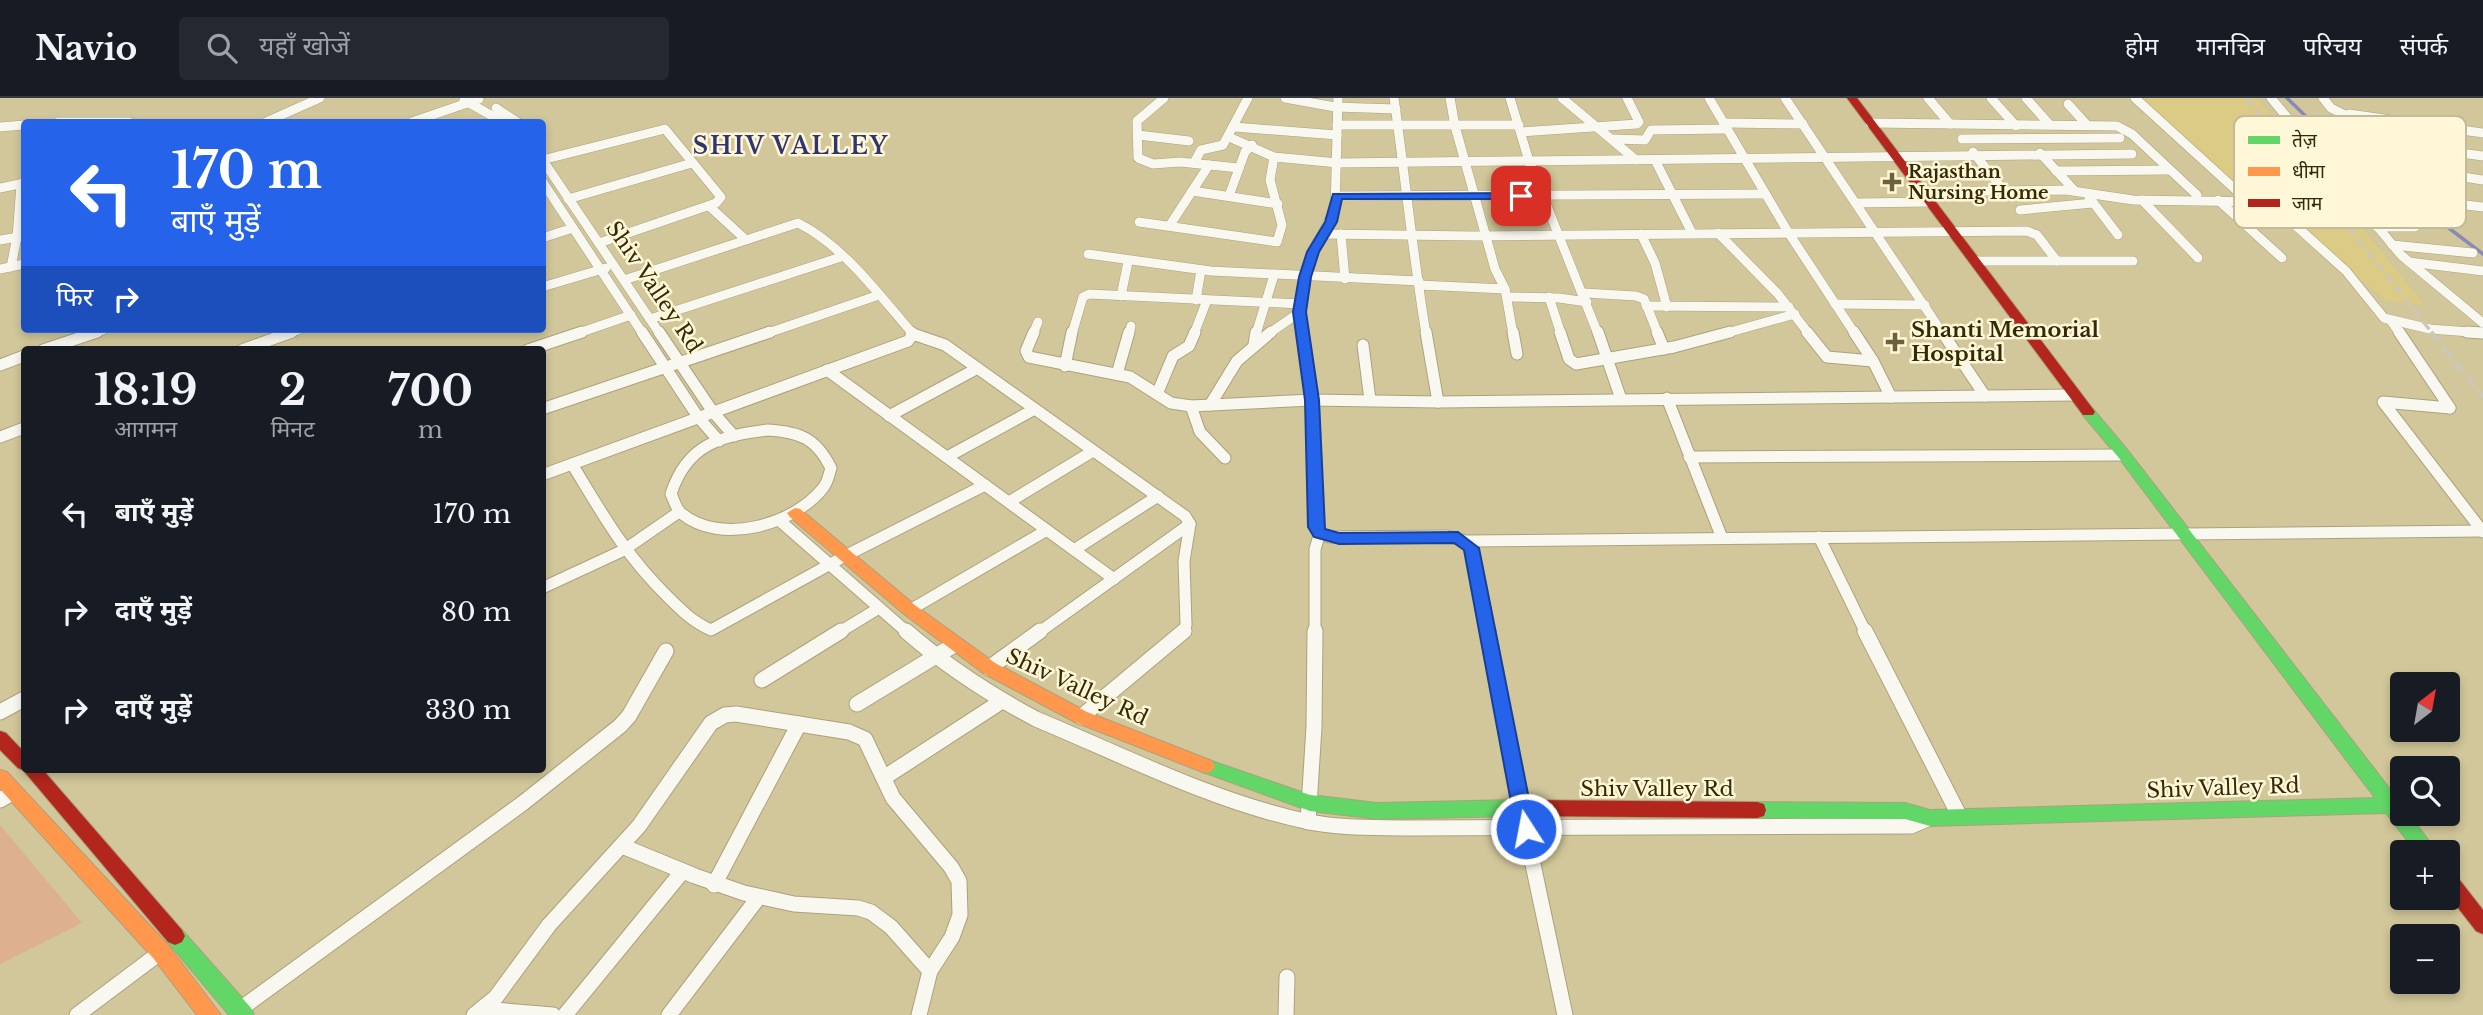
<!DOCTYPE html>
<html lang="hi">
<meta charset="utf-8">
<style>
body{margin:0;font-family:"Libre Baskerville","Noto Sans Devanagari",serif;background:#242831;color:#f1f3f6;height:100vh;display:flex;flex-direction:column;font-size:26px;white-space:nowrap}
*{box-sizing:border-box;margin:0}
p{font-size:23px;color:#9ea1a6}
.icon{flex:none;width:38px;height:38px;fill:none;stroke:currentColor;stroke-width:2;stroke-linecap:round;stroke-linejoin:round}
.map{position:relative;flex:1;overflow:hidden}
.panel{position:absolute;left:21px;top:248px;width:525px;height:427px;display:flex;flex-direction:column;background:#171b24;border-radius:7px;box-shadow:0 4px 10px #0003}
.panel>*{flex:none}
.top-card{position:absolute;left:21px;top:21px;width:525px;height:214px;border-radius:7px;box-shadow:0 4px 10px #0003;background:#2563eb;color:#fff;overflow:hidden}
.needle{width:46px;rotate:31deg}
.tools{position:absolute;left:2390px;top:574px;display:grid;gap:14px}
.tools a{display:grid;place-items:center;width:70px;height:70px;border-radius:7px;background:#171b24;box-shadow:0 4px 10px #0003;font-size:35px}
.pin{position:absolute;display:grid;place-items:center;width:60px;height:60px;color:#fff;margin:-30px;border-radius:14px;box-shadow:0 4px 10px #0006}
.me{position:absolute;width:77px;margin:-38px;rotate:349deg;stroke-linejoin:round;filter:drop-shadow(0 0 5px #0008)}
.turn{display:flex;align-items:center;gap:24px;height:147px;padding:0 35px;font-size:32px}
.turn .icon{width:91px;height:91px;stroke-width:2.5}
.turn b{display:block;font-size:49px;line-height:60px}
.then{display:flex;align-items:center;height:66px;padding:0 35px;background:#0003;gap:14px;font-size:26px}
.eta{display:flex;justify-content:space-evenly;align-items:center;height:119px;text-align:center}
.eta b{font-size:42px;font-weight:800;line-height:49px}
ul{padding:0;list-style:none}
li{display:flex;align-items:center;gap:21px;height:98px;padding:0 35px}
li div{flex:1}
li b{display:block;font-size:26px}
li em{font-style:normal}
header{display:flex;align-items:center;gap:42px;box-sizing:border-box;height:98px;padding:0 35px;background:#171b24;border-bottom:2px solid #363941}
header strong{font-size:33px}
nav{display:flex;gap:38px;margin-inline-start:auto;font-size:24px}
.search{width:490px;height:63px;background:#242831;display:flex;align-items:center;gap:18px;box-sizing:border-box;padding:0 24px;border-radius:7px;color:#9ea1a6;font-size:26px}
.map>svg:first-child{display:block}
.built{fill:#dccb84}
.green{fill:#ddb090}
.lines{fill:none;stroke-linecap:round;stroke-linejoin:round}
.stream{stroke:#888bb7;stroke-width:3.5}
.street-far2-casing{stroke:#aba27d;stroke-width:10}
.street-far1-casing{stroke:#aba27d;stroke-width:13}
.street-casing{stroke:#aba27d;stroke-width:17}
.fast-casing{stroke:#aba27d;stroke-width:2}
.slow-casing{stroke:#aba27d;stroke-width:2}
.jam-casing{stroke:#aba27d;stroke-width:2}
.street-far2{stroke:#f8f7f0;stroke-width:9}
.street-far1{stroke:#f8f7f0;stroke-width:11}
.street{stroke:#f8f7f0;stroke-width:15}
.fast{fill:#63d668;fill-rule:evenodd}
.slow{fill:#ff974d;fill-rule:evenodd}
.jam{fill:#b3261e;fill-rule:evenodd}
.rail-far1{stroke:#cbc8b9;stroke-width:3.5;stroke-dasharray:10 5;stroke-linecap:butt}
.rail{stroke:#cbc8b9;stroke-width:4.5;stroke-dasharray:13 6;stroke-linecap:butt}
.route{fill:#2563eb;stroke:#184099;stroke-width:2}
.poi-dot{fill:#6b623a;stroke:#fff7d7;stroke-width:2.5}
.labels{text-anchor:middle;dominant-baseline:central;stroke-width:5;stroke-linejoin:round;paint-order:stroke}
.far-poi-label{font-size:18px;font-weight:bold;fill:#332b06;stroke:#fff7d7;text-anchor:start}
.street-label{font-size:21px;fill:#332b06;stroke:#fff7d7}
.poi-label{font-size:21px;font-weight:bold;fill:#332b06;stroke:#fff7d7;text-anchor:start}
.far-district-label{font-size:23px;font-weight:bold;letter-spacing:2px;fill:#303570;stroke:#fff7d7}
.key{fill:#fff7d7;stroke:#c2ba98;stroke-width:2}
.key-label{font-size:19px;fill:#332b06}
</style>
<header>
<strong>Navio</strong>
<div class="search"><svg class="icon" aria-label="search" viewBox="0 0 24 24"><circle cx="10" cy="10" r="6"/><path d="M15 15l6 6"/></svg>यहाँ खोजें</div>
<nav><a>होम</a><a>मानचित्र</a><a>परिचय</a><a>संपर्क</a></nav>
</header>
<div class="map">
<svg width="2483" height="917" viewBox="0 0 2483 917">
<rect width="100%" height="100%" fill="#d2c79a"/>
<!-- built -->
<path class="built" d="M2138 0H2257L2424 207 2386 203 2264 98H2244Z"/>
<!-- green -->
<path class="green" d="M0 727 82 825 0 866Z"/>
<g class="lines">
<!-- stream -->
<path class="stream" d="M2287 0 2321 33 2483 156"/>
<defs>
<g id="street-far2">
<path d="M1164 0 1137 23 1138 60 1153 66 1180 64 1239 70"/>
<path d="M1285 0 1335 9 1396 11"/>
<path d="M1394 0C1405 79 1413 157 1426 236"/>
<path d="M1450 0 1455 28 1495 171 1505 191 1513 236"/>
<path d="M1510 0 1529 63 1598 236"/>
<path d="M1562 0 1636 62"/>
<path d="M1709 0 1788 134 1855 236"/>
<path d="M1785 0 1943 236"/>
<path d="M1928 0 1950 26"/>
<path d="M1991 0 2016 28"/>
<path d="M2026 0 2049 26"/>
<path d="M2135 0 2248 103"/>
<path d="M2271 0 2401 157 2483 225"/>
<path d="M2323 0 2331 10 2353 21 2418 69 2431 74 2483 82"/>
<path d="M464 2 503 24"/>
<path d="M2068 6 2087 27"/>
<path d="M496 10 517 24"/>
<path d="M2349 16 2483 35"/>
<path d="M58 24H129"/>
<path d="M266 24 320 0"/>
<path d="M412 24 479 1"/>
<path d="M1724 25 1803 26"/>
<path d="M1870 25 2117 28 2132 36 2197 97"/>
<path d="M1337 27H1519"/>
<path d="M0 29 24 27"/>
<path d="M1234 29 1337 37"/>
<path d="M1521 34 1637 26 1639 24 1627 0"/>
<path d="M1138 37 1189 43"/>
<path d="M1229 39 1274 59 1338 65 2132 56"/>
<path d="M1614 41 1645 42 1651 32 1727 31"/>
<path d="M1962 41 2120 40"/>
<path d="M2386 45 2483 58"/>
<path d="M1973 54 2004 93"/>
<path d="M2040 55 2074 92"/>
<path d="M542 61 660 236"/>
<path d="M542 62 665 31 721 99 716 105 599 145"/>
<path d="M1655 62 1692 135"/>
<path d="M1194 65 1201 52 1223 47 1248 0"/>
<path d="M2056 73 2170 72"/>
<path d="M542 83 643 236"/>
<path d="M0 90 24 85"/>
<path d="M1192 93 1278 106"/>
<path d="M1922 94 2066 92 2133 102 2263 104 2274 108 2346 173 2384 220 2430 231 2483 235"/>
<path d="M1229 98 1245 54 1252 47"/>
<path d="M1337 98 1765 96"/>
<path d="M2089 99 2118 137"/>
<path d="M568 101 692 65"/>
<path d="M2142 102 2198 160"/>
<path d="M2218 102 2282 160"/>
<path d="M1857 105 1930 104"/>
<path d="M2449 105 2483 109"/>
<path d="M709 108 745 141"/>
<path d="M2020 112 2093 105"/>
<path d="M1139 124 1277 144 1282 127 1270 82 1274 59"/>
<path d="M1170 127 1209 67"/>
<path d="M2377 129H2415L2396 110"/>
<path d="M1718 135 1778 196 1809 236"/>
<path d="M1324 136 1475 138 2027 133 2037 137 2057 163"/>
<path d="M1341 136 1345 181"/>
<path d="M1641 136 1655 165 1667 209"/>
<path d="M542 140 573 130"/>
<path d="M0 142 24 138"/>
<path d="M2392 147 2473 155"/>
<path d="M1088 156 1211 173 1419 183"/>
<path d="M1975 163H2133"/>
<path d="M2409 164 2483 173"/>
<path d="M11 169 17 139 21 86"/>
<path d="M0 171 24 166"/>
<path d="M624 182 798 125C844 148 879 197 913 236"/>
<path d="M1419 187 1505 191"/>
<path d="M542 189 606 170"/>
<path d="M1584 195 1636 198 1644 201 1658 236"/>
<path d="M1121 198 1128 164"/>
<path d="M1507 199 1559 200 1587 204"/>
<path d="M1549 199 1561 236"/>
<path d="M1196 202 1201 172"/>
<path d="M1835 206 1925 207"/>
<path d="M1646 208 1789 209"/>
<path d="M650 221 841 159"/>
<path d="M2391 223 2400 236"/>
<path d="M92 236 105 231"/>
<path d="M287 236 300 231"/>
<path d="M576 236 631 217"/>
<path d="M765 236 879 197"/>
<path d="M1033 236 1038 224"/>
<path d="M1072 236 1083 199 1089 196 1301 206"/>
<path d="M1129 236 1131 228"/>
<path d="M1194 236 1207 202"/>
<path d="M1256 236 1274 177"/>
<path d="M1268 236 1300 214"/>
<path d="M1303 236 1300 214 1305 179 1313 154 1335 111 1338 0"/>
<path d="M1723 236 1795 216"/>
</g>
<g id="street-far1">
<path d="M642 234 698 319 719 343"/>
<path d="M659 234 713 314 734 338"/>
<path d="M1034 234 1026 253 1029 259 1130 279 1171 305 1191 308 1312 302 1438 304 2074 297"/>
<path d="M1303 234 1312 302 1314 421 1320 435 1329 439 1447 438 1465 443 1472 450 1488 535"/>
<path d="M1426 234 1438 304"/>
<path d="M1513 234 1517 256"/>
<path d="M1560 234 1569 261 1576 266 1674 249 1730 234"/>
<path d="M1598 234 1621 301"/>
<path d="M1657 234 1664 251"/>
<path d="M1807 234 1827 259 1873 263"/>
<path d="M1854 234 1873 263 1891 299"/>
<path d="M1942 234 1985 298"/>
<path d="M2399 234 2450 310"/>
<path d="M2467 234 2483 235"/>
<path d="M913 236 945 247 1185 418 1190 426 1184 463 1186 527 1183 535"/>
<path d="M1254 246 1256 234"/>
<path d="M1363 247 1370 302"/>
<path d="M43 252 97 234"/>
<path d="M242 252 292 234"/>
<path d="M528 252 582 234"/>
<path d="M0 267 24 258"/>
<path d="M1065 268 1072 234"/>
<path d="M827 272 1114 481"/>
<path d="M1117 276 1129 234"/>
<path d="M1157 296 1173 258 1189 248 1195 234"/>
<path d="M1667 300 1722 440"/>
<path d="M1210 307 1237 263 1271 234"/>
<path d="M1191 308 1200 334 1225 360"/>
<path d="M2450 310 2383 304 2483 434"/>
<path d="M542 311 770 234"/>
<path d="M889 318 976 271"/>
<path d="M768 332C800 334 816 340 831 370 829 376 828 384 823 390 794 427 720 448 681 415 676 411 674 402 671 396 687 346 720 338 768 332Z"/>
<path d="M0 339 24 330"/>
<path d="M947 359 1033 312"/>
<path d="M1689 359 2124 357"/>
<path d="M572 366C603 417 625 457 668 499 682 513 693 524 711 532L845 458 985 387"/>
<path d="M542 377 908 243 913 236 911 234"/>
<path d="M1009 404 1093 353"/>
<path d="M780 423 908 535"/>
<path d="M1819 439 1866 535"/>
<path d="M1465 443 2482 433"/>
<path d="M1074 452 1158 398"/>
<path d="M542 490 624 452 679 414"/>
<path d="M910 512 1047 432"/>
<path d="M838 535 879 510"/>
<path d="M1038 535 1190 426"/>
<path d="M1315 535V451L1320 435"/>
</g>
<g id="street">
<path d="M906 533C946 568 989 596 1036 621 1122 657 1215 704 1305 723 1340 731 1377 729 1412 730L1911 728 1930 720"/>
<path d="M1488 533 1521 710 1565 917"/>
<path d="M1865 533 1960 719"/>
<path d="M989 570 1040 533"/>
<path d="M762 582 841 533"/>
<path d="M857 606 954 547"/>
<path d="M0 614 24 601"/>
<path d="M1081 619 1184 533"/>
<path d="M885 679 1002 603"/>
<path d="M0 702 14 694"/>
<path d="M1308 724 1314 629 1315 533"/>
<path d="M622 748 695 778 744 795 794 806 858 810 871 814 891 829 930 873"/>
<path d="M714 787 799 626"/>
<path d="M482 911 553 917"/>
<path d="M239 912 523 705 620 628 629 618 666 553"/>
<path d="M77 917 161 854"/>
<path d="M474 917 496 899 549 827 639 728 711 625 725 617 736 616 849 634 865 641 893 700 951 769 959 783 960 817 952 839 930 873 919 917"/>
<path d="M565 917 682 774"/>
<path d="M669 917 758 800"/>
<path d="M1286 917 1287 879"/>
</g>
<g id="fast">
<path d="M2088 310 2093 311 2129 354 2403 708V716H2409L2437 754H2416L2386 715 1930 728 1905 721 1757 720 1750 718 1748 712 1750 706 1757 704 1905 705 1930 712 2375 700 2119 360 2083 317 2081 314Z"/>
<path d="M1206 661 1310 697 1377 705 1516 702 1523 704 1525 710 1523 716 1516 718 1377 721 1310 713 1200 673 1197 668 1200 663Z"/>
<path d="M175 829 182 832 251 910 254 917H229L168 844 165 838 168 832Z"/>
</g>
<g id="slow">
<path d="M795 410 800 411 916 508 995 565 1087 614 1212 663 1215 668 1212 673 1206 675 1200 673 1075 624 983 575 904 516 790 419 787 415Z"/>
<path d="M0 672 7 674 168 847 221 917H197L154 861 0 691Z"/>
</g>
<g id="jam">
<path d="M1847 0H1857L2093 311 2095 314 2093 317H2083Z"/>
<path d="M0 633 6 635 24 654V672H43L182 832 185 838 182 844 175 847 168 844 23 672 18 670 0 652Z"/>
<path d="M1516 702 1757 704 1764 706 1766 712 1764 718 1757 720 1516 718 1509 716 1507 710 1509 704Z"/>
<path d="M2448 774 2455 776 2483 812V836L2476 833 2448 797Z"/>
</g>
</defs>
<!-- street-far2 casing -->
<use href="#street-far2" class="street-far2-casing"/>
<!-- street-far1 casing -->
<use href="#street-far1" class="street-far1-casing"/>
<!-- street casing -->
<use href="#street" class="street-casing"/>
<!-- fast casing -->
<use href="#fast" class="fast-casing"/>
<!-- slow casing -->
<use href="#slow" class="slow-casing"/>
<!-- jam casing -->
<use href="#jam" class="jam-casing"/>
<!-- street-far2 -->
<use href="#street-far2" class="street-far2"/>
<!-- street-far1 -->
<use href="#street-far1" class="street-far1"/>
<!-- street -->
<use href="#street" class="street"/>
<!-- fast -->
<use href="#fast" class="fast"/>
<!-- slow -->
<use href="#slow" class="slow"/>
<!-- jam -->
<use href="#jam" class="jam"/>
<!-- rail-far1 -->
<path class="rail-far1" d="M2246 0 2433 236"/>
<!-- rail -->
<path class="rail" d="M2431 234 2483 299"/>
</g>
<!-- route -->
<path class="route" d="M1521 95 1527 98 1526 101H1342L1337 124 1319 154 1311 179 1306 214 1319 302 1325 431 1339 435 1458 434 1479 450 1535 731 1532 737 1526 739 1519 737 1516 731 1464 452 1454 445 1339 446 1314 439 1308 429 1305 302 1293 214 1299 179 1307 154 1325 124 1333 96Z"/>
<!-- markers -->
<g class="poi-dot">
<path d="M1888.5 73.5h7v7h7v7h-7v7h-7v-7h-7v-7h7z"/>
<path d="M1891.5 233.5h7v7h7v7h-7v7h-7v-7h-7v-7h7z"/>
</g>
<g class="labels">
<!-- far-poi labels -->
<g class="far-poi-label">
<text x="1908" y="74">Rajasthan<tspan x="1908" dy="21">Nursing Home</tspan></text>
</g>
<!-- street labels -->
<g class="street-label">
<text transform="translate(654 189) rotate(56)">Shiv Valley Rd</text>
<text transform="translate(1077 589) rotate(25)">Shiv Valley Rd</text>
<text transform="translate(2223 690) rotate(-2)">Shiv Valley Rd</text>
<text x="1657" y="691">Shiv Valley Rd</text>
</g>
<!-- poi labels -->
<g class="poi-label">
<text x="1911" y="232">Shanti Memorial<tspan x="1911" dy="24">Hospital</tspan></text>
</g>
<!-- far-district labels -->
<g class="far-district-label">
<text x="791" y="48">SHIV VALLEY</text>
</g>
</g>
<!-- legend -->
<rect x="2234" y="18" width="232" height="112" rx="10" class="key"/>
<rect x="2248" y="38" width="32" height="8" fill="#63d668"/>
<rect x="2248" y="69" width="32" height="9" fill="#ff974d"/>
<rect x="2248" y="101" width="32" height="8" fill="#b3261e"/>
<g class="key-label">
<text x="2292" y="49">तेज़</text>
<text x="2292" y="80">धीमा</text>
<text x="2292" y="112">जाम</text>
</g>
</svg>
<div class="tools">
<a><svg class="needle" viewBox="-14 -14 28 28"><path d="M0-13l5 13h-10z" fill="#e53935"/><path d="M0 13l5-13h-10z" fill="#9ea1a6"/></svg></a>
<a><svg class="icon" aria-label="search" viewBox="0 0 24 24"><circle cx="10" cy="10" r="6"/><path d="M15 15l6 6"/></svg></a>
<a>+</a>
<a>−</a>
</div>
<div class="pin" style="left:1521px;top:98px;background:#d93025"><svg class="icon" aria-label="arrive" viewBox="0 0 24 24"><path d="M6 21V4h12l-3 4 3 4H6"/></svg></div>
<svg class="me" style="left:1526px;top:731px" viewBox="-20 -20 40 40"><circle r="17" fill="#2563eb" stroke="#fff" stroke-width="3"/><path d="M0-11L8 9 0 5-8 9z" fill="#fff"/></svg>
<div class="top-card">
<div class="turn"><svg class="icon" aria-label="left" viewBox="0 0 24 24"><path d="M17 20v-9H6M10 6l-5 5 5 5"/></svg><div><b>170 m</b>बाएँ मुड़ें</div></div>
<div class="then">फिर<svg class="icon" aria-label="right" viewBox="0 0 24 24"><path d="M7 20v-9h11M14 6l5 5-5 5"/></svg></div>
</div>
<section class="panel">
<div class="eta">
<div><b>18:19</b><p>आगमन</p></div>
<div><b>2</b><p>मिनट</p></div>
<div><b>700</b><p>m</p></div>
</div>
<ul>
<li><svg class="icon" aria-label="left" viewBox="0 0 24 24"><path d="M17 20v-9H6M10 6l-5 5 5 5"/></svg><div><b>बाएँ मुड़ें</b></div><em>170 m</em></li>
<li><svg class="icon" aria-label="right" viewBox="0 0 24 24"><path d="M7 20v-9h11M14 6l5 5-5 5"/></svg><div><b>दाएँ मुड़ें</b></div><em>80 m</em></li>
<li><svg class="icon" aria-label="right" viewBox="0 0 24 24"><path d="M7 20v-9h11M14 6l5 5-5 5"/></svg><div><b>दाएँ मुड़ें</b></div><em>330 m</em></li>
</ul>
</section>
</div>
